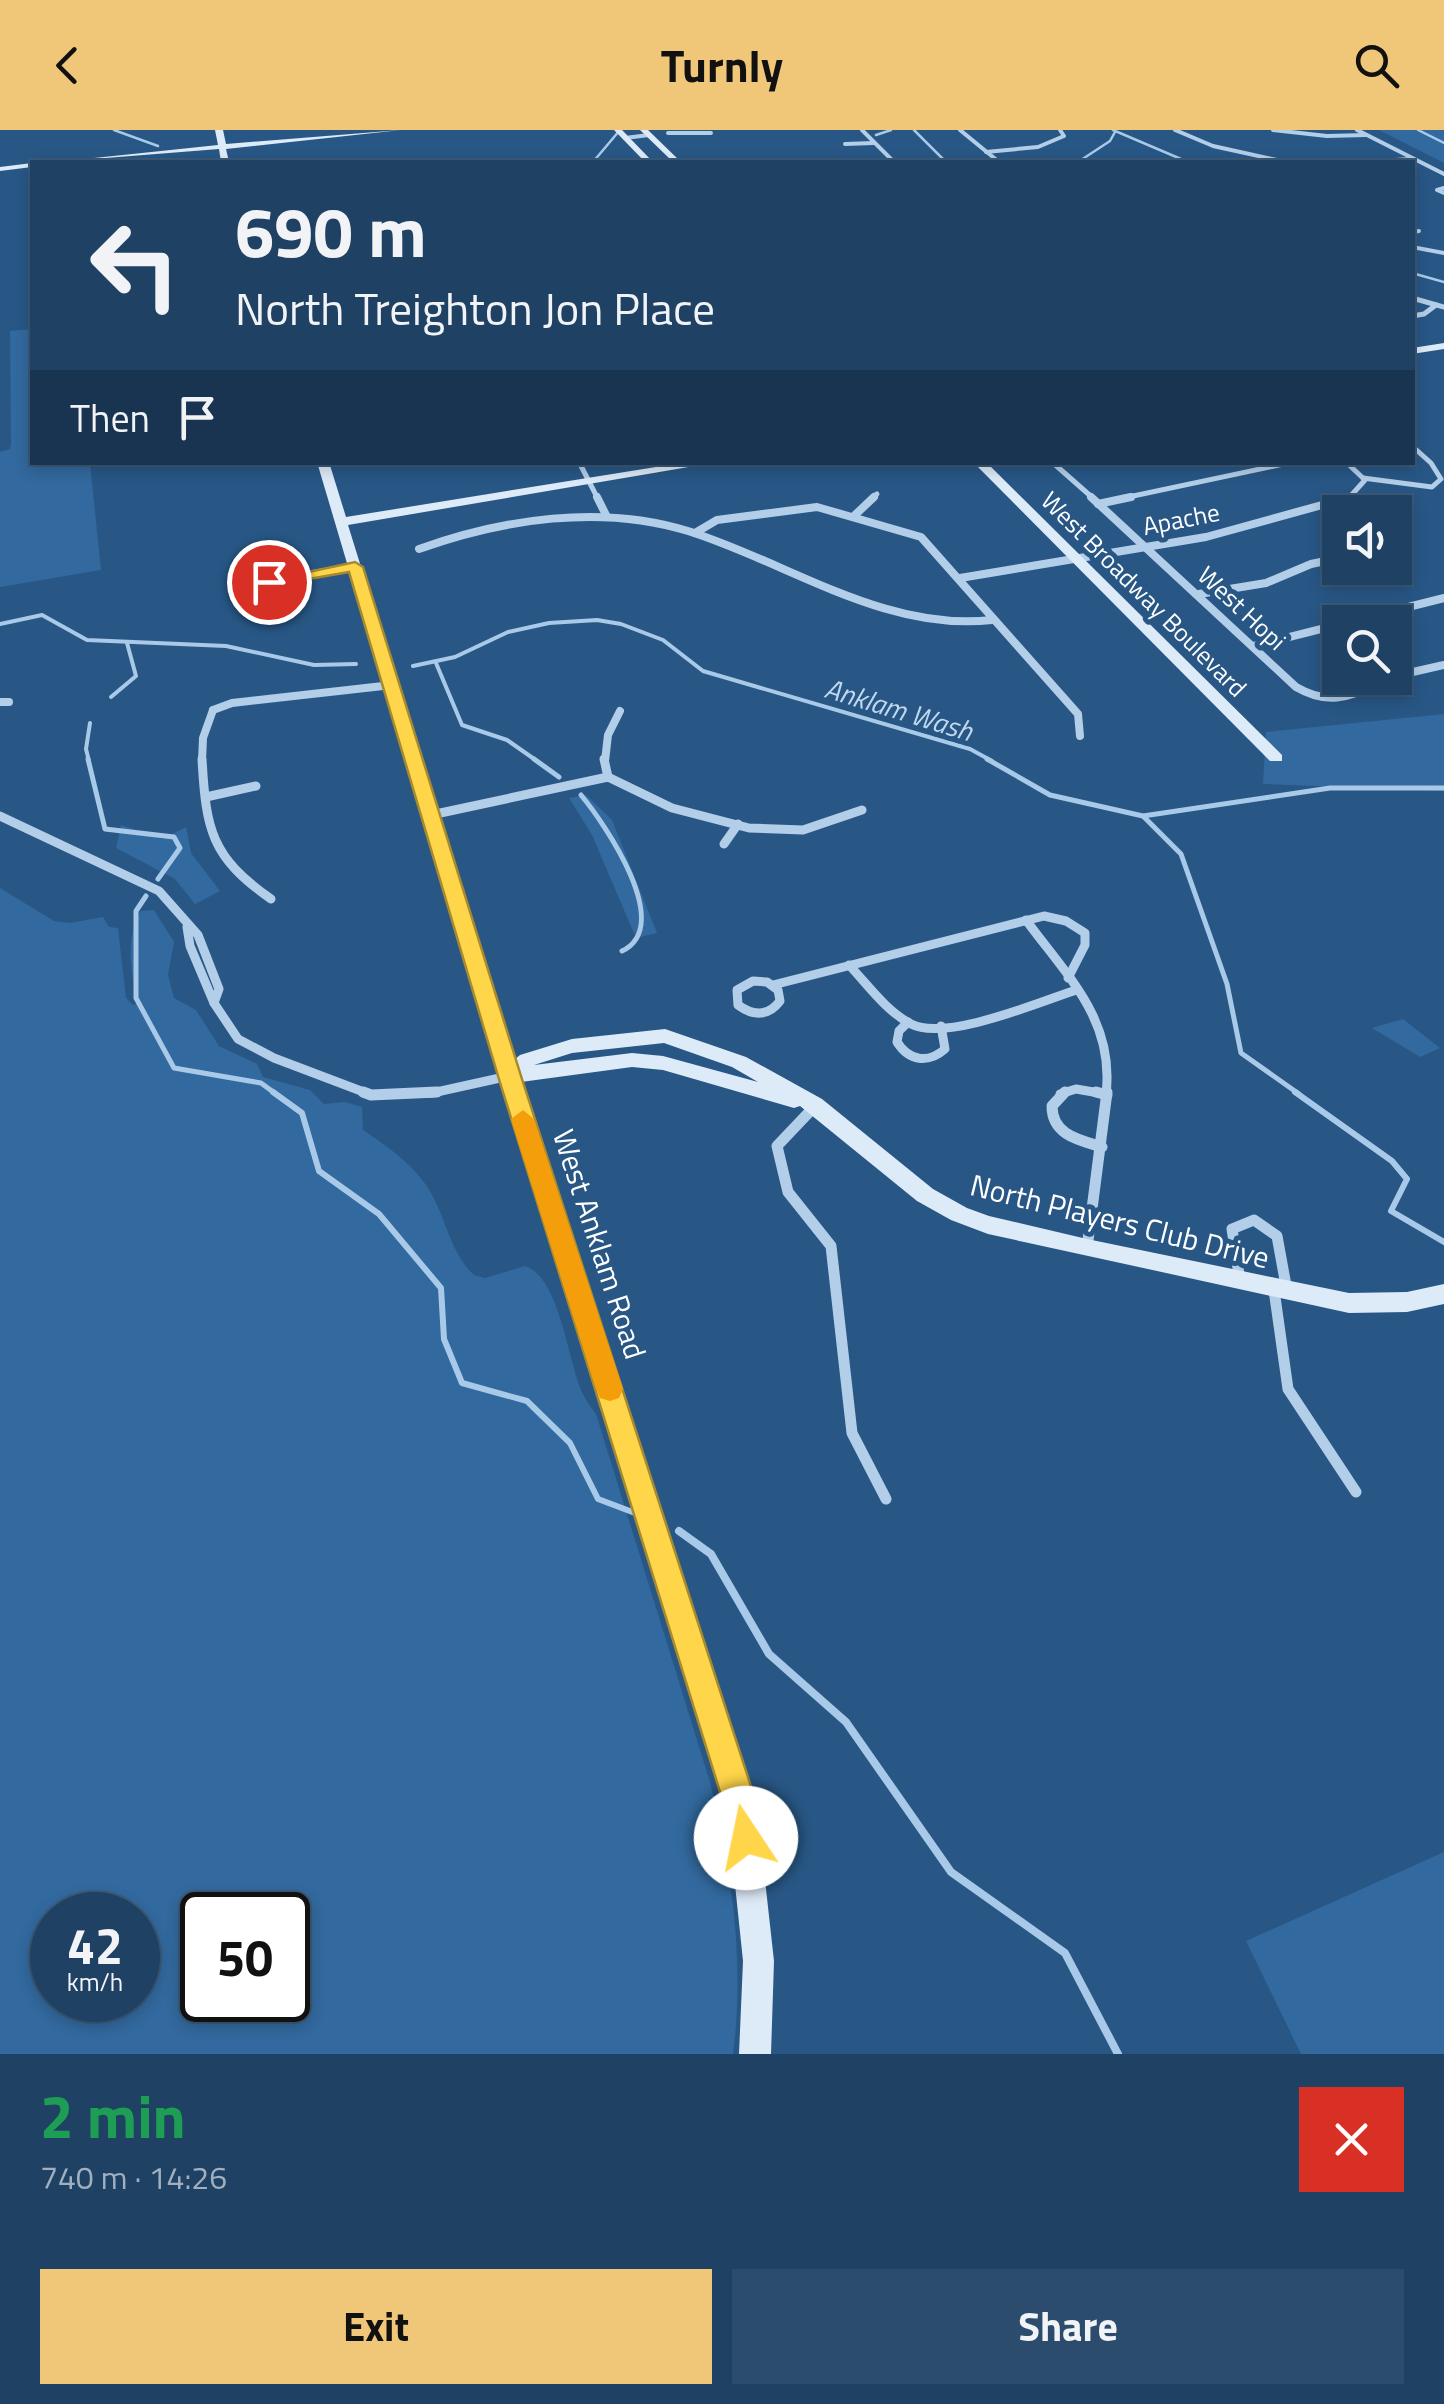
<!DOCTYPE html>
<meta charset="utf-8">
<style>
body{margin:0;font-family:"Titillium Web",sans-serif;background:#2b4c6d;color:#f1f3f6;height:100vh;display:flex;flex-direction:column;font-size:38px;white-space:nowrap}
*{box-sizing:border-box;margin:0}
p{font-size:32px;color:#a1afbf}
.icon{flex:none;width:55px;height:55px;fill:none;stroke:currentColor;stroke-width:2;stroke-linecap:round;stroke-linejoin:round}
.map{position:relative;height:1924px;overflow:hidden}
.side{display:flex;flex-direction:column;background:#1e4164;flex:1}
.side>*{flex:none}
.banner{position:absolute;left:30px;top:30px;width:1385px;height:305px;border-radius:0px;box-shadow:0 5px 15px #0003,0 0 0 2px #3c5a78;background:#1e4164;color:#f1f3f6;overflow:hidden}
.fabs{position:absolute;left:1322px;top:365px;display:grid;gap:20px}
.fabs a{display:grid;place-items:center;width:90px;height:90px;border-radius:0px;background:#1e4164;box-shadow:0 5px 15px #0003,0 0 0 2px #3c5a78;font-size:50px}
.speed{position:absolute;left:30px;top:1762px;display:flex;gap:20px;font-size:50px;font-weight:700;text-align:center}
.speed>*{display:grid;place-content:center;width:130px;height:130px;border-radius:50%;background:#1e4164;box-shadow:0 5px 15px #0003,0 0 0 2px #3c5a78;line-height:1}
.speed small{font-size:25px;font-weight:400}
.speed .limit{border:5px solid #111;border-radius:15px;background:#fff;color:#111}
.pin{position:absolute;display:grid;place-items:center;width:85px;height:85px;color:#fff;margin:-42px;border:5px solid #fff;border-radius:50%;box-shadow:0 2px 10px #0007}
.me{position:absolute;width:110px;margin:-55px;rotate:349deg;stroke-linejoin:round;filter:drop-shadow(0 0 8px #0008)}
.turn{display:flex;align-items:center;gap:35px;height:210px;padding:0 40px;font-size:45px}
.turn .icon{width:130px;height:130px;stroke-width:2.5}
.turn b{display:block;font-size:70px;line-height:85px}
.then{display:flex;align-items:center;height:95px;padding:0 40px;background:#0003;gap:20px;font-size:38px}
.round{display:grid;place-items:center;flex:none;width:105px;height:105px;border-radius:0px;background:#2b4c6d}
.head{display:flex;align-items:center;justify-content:space-between;height:170px;padding:0 40px}
h1{font-size:60px;font-weight:700;line-height:75px;color:#1e9e55}
.button{display:flex;gap:20px;margin-top:auto;padding:20px 40px}
.button a{flex:1;height:115px;border-radius:0px;background:#f0c679;color:#111;font-size:40px;font-weight:700;line-height:115px;text-align:center}
.button a+a{background:#2b4c6d;color:#f1f3f6}
header{display:flex;justify-content:space-between;align-items:center;height:130px;padding:0 40px;background:#f0c679;color:#111;font-size:45px;font-weight:700}
.map>svg:first-child{display:block}
.green{fill:#32699e;fill-rule:evenodd}
.lines{fill:none;stroke-linecap:round;stroke-linejoin:round}
.stream-far4{stroke:#a8cae8;stroke-width:2.5}
.stream-far3{stroke:#a8cae8;stroke-width:4}
.stream-far2{stroke:#a8cae8;stroke-width:5}
.stream-far1{stroke:#a8cae8;stroke-width:6}
.stream{stroke:#a8cae8;stroke-width:8}
.street-far4{stroke:#b3cee8;stroke-width:4}
.street-far3{stroke:#b3cee8;stroke-width:5}
.street-far2{stroke:#b3cee8;stroke-width:8}
.street-far1{stroke:#b3cee8;stroke-width:9}
.street{stroke:#b3cee8;stroke-width:11}
.secondary{fill:#ddeaf7;fill-rule:evenodd}
.route{fill:#ffd54a;stroke:#a68a30;stroke-width:2.5}
.slow{fill:#f59e0b}
.labels{text-anchor:middle;dominant-baseline:central;stroke-width:10;stroke-linejoin:round;paint-order:stroke}
.far-street-label{font-size:25px;fill:#fff;stroke:#285786}
.far-water-label{font-size:28px;font-style:italic;fill:#bfd8ef;stroke:#285786}
.street-label{font-size:30px;fill:#fff;stroke:#285786}
</style>
<header><svg class="icon" aria-label="back" viewBox="0 0 24 24"><path d="M15 5l-7 7 7 7"/></svg>Turnly<svg class="icon" aria-label="search" viewBox="0 0 24 24"><circle cx="10" cy="10" r="6"/><path d="M15 15l6 6"/></svg></header>
<div class="map">
<svg width="1444" height="1924" viewBox="0 0 1444 1924">
<rect width="100%" height="100%" fill="#285786"/>
<!-- green -->
<g class="green">
<path d="M1379 0H1444V33Z"/>
<path d="M32 199V310L29 313H32V332L90 333 101 440 0 457V322L10 319 11 313 10 201Z"/>
<path d="M1444 584V661L1263 654 1266 602Z"/>
<path d="M586 665 612 690 657 803 636 808 592 705 569 668Z"/>
<path d="M121 695 163 709 186 697 191 723 220 761 195 774 175 749 116 718Z"/>
<path d="M0 758 54 791 70 793 103 787 109 797 118 798 126 868 133 875 137 873C131 839 125 813 140 781L154 780 174 812 168 845 174 868 196 880 219 916 257 934 263 947 310 960 324 974 345 972 362 977 363 1000C387 1016 417 1037 431 1063 446 1089 451 1124 474 1145L485 1148 525 1136C560 1147 568 1233 583 1264 586 1271 592 1278 596 1284L710 1652C732 1740 745 1833 733 1924H0ZM138 1785V1870H52V1785ZM288 1785V1870H202V1785Z"/>
<path d="M1403 889 1440 918 1420 927 1372 898Z"/>
<path d="M1444 1722V1924H1301L1246 1811Z"/>
</g>
<g class="lines">
<!-- stream-far4 -->
<g class="stream-far4">
<path d="M114 0 158 16"/>
<path d="M914 0 946 32"/>
<path d="M1113 0 1188 32"/>
<path d="M1418 0 1444 13"/>
<path d="M876 5 891 0"/>
<path d="M593 32 620 0"/>
<path d="M1078 32 1110 11 1115 2"/>
<path d="M1412 143 1444 152"/>
</g>
<!-- stream-far3 -->
<g class="stream-far3">
<path d="M0 494 42 485 87 510 226 516 314 535 356 534"/>
<path d="M436 533 462 595 507 610 537 631"/>
<path d="M413 536 455 527 508 502 549 493 597 490 621 494 663 510 703 541 970 619 992 631"/>
<path d="M111 567 136 546 127 513"/>
<path d="M89 631 86 619 90 593"/>
</g>
<!-- stream-far2 -->
<g class="stream-far2">
<path d="M88 629 105 699 174 707 180 718 158 749"/>
<path d="M534 629 559 647"/>
<path d="M987 629 1050 665 1143 686 1330 658H1444"/>
<path d="M581 665C605 694 675 796 622 821"/>
<path d="M1144 687 1181 724 1227 854 1241 923 1299 964"/>
<path d="M146 766 136 781V868L174 938 261 953 276 964"/>
</g>
<!-- stream-far1 -->
<g class="stream-far1">
<path d="M273 962 302 983 319 1041 379 1084 441 1158 444 1209 462 1253 527 1271 570 1313 598 1369 635 1383"/>
<path d="M1295 962 1392 1031 1407 1049 1391 1081 1444 1112"/>
</g>
<!-- stream -->
<path class="stream" d="M679 1401 711 1424 769 1524 846 1592 951 1742 1065 1823 1118 1924"/>
<!-- street-far4 -->
<g class="street-far4">
<path d="M862 0 894 32"/>
<path d="M960 0 999 32"/>
<path d="M1175 0 1213 16 1286 32"/>
<path d="M1273 0 1327 6 1366 5"/>
<path d="M1357 0 1444 44"/>
<path d="M668 3H711"/>
<path d="M625 8 649 5"/>
<path d="M845 14 873 13"/>
<path d="M986 22 1038 17 1064 6 1060 0"/>
<path d="M1366 32 1410 29"/>
<path d="M1444 58 1437 60 1444 63"/>
<path d="M1412 102 1419 101"/>
<path d="M1412 117 1444 123"/>
</g>
<!-- street-far3 -->
<g class="street-far3">
<path d="M1412 168 1444 177"/>
<path d="M1412 186 1424 184 1436 175"/>
<path d="M579 332 598 369"/>
<path d="M1052 332 1094 369"/>
<path d="M1346 332 1365 350 1348 369"/>
<path d="M1363 348 1432 357 1441 349 1431 333 1412 316"/>
<path d="M871 369 877 364"/>
<path d="M1119 369 1293 332"/>
</g>
<!-- street-far2 -->
<g class="street-far2">
<path d="M597 367 607 387"/>
<path d="M1091 367 1296 557C1334 579 1354 563 1392 548"/>
<path d="M1098 374 1131 367"/>
<path d="M855 385 874 367"/>
<path d="M695 403 717 390 817 377 921 407 1078 584 1080 606"/>
<path d="M419 419C503 389 601 374 688 401 787 432 884 502 992 490"/>
<path d="M960 448 1206 407 1351 367"/>
<path d="M269 451 355 437"/>
<path d="M1199 464 1266 453 1311 434 1340 428"/>
<path d="M1254 516 1444 468"/>
<path d="M1395 546 1444 535"/>
<path d="M0 572H9"/>
<path d="M213 580 232 573 392 555"/>
<path d="M202 631 203 608 213 580"/>
<path d="M605 631 608 605 620 581"/>
</g>
<!-- street-far1 -->
<g class="street-far1">
<path d="M202 629C206 700 211 727 271 769"/>
<path d="M604 629 608 647"/>
<path d="M206 667 256 656"/>
<path d="M431 685 608 647 672 678 749 698 803 700 862 680"/>
<path d="M0 686 159 761 198 805 219 859 214 873 190 816 187 797"/>
<path d="M724 714 738 694"/>
<path d="M1026 790C1067 846 1115 890 1106 964"/>
<path d="M849 835C868 855 886 881 911 894 945 912 1040 872 1076 860"/>
<path d="M753 851 767 852 778 860 780 871C768 887 753 886 738 875L737 860Z"/>
<path d="M773 855 1044 786 1066 791 1085 803V815L1068 848"/>
<path d="M214 873 238 909 274 928 369 964"/>
<path d="M908 892 899 901 897 912C909 931 928 934 945 919L941 896"/>
<path d="M391 964 432 963 509 946"/>
<path d="M1060 964 1076 959 1105 964"/>
</g>
<!-- street -->
<g class="street">
<path d="M363 962 371 965 437 962"/>
<path d="M1065 962 1052 976C1052 1005 1079 1010 1102 1017"/>
<path d="M1096 962 1107 965"/>
<path d="M815 976 777 1016 788 1062 831 1116 852 1303 886 1369"/>
<path d="M1087 1118 1107 962"/>
<path d="M1240 1151 1232 1099 1254 1090 1277 1106 1287 1161"/>
<path d="M1274 1160 1288 1259 1356 1362"/>
</g>
<!-- secondary -->
<g class="secondary">
<path d="M215 0H223L226 14 401 0 226 19 229 32H221L219 19 56 32 218 15Z"/>
<path d="M614 0H622L653 32H645Z"/>
<path d="M640 0H648L681 32H673Z"/>
<path d="M32 33V37L0 41V37Z"/>
<path d="M1444 213V219L1412 224V218Z"/>
<path d="M317 332H329L346 387 687 332H718L348 395 514 930 520 925 572 909 665 899 746 927 822 969 933 1059 967 1078 989 1086 1087 1109 1349 1163 1407 1162 1444 1154V1174L1407 1182 1349 1183 988 1104 951 1090 917 1071 800 976 794 978 663 940 632 937 521 952 757 1678 774 1831 771 1924H739L743 1831 727 1678 499 946ZM664 913 732 937 758 952 663 926 632 923 534 935 572 923Z"/>
<path d="M973 332H986L1282 625V631H1270Z"/>
</g>
</g>
<!-- route -->
<path class="route" d="M355 432 363 437 521 946 758 1678 763 1708 758 1720 746 1725 734 1720 725 1678 498 946 349 442 269 456 262 452Z"/>
<!-- slow -->
<path class="slow" d="M523 980 534 989 623 1259 619 1268 610 1271 600 1268 596 1259 511 989Z"/>
<g class="labels">
<!-- far-street labels -->
<g class="far-street-label">
<text transform="translate(1181 389) rotate(-11)">Apache</text>
<text transform="translate(1144 464) rotate(45)">West Broadway Boulevard</text>
<text transform="translate(1242 478) rotate(43)">West Hopi</text>
</g>
<!-- far-water labels -->
<g class="far-water-label">
<text transform="translate(899 579) rotate(17)">Anklam Wash</text>
</g>
<!-- street labels -->
<g class="street-label">
<text transform="translate(1120 1091) rotate(14)">North Players Club Drive</text>
<text transform="translate(600 1114) rotate(72)">West Anklam Road</text>
</g>
</g>
</svg>
<div class="fabs">
<a><svg class="icon" aria-label="sound" viewBox="0 0 24 24"><path d="M4 9h4l5-4v14l-5-4H4zM17 9q2 3 0 6"/></svg></a>
<a><svg class="icon" aria-label="search" viewBox="0 0 24 24"><circle cx="10" cy="10" r="6"/><path d="M15 15l6 6"/></svg></a>
</div>
<div class="speed"><div>42<small>km/h</small></div><div class="limit">50</div></div>
<div class="pin" style="left:269px;top:452px;background:#d93025"><svg class="icon" aria-label="arrive" viewBox="0 0 24 24"><path d="M6 21V4h12l-3 4 3 4H6"/></svg></div>
<svg class="me" style="left:746px;top:1708px" viewBox="-20 -20 40 40"><circle r="19" fill="#fff"/><path d="M0-13L10 11 0 6-10 11z" fill="#ffd54a"/></svg>
<div class="banner">
<div class="turn"><svg class="icon" aria-label="left" viewBox="0 0 24 24"><path d="M17 20v-9H6M10 6l-5 5 5 5"/></svg><div><b>690 m</b>North Treighton Jon Place</div></div>
<div class="then">Then<svg class="icon" aria-label="arrive" viewBox="0 0 24 24"><path d="M6 21V4h12l-3 4 3 4H6"/></svg></div>
</div>
</div>
<section class="side">
<div class="head"><div><h1>2 min</h1><p>740 m · 14:26</p></div><a class="round" style="background:#d93025;color:#fff"><svg class="icon" aria-label="close" viewBox="0 0 24 24"><path d="M6 6l12 12M18 6L6 18"/></svg></a></div>
<div class="button"><a>Exit</a><a>Share</a></div>
</section>
